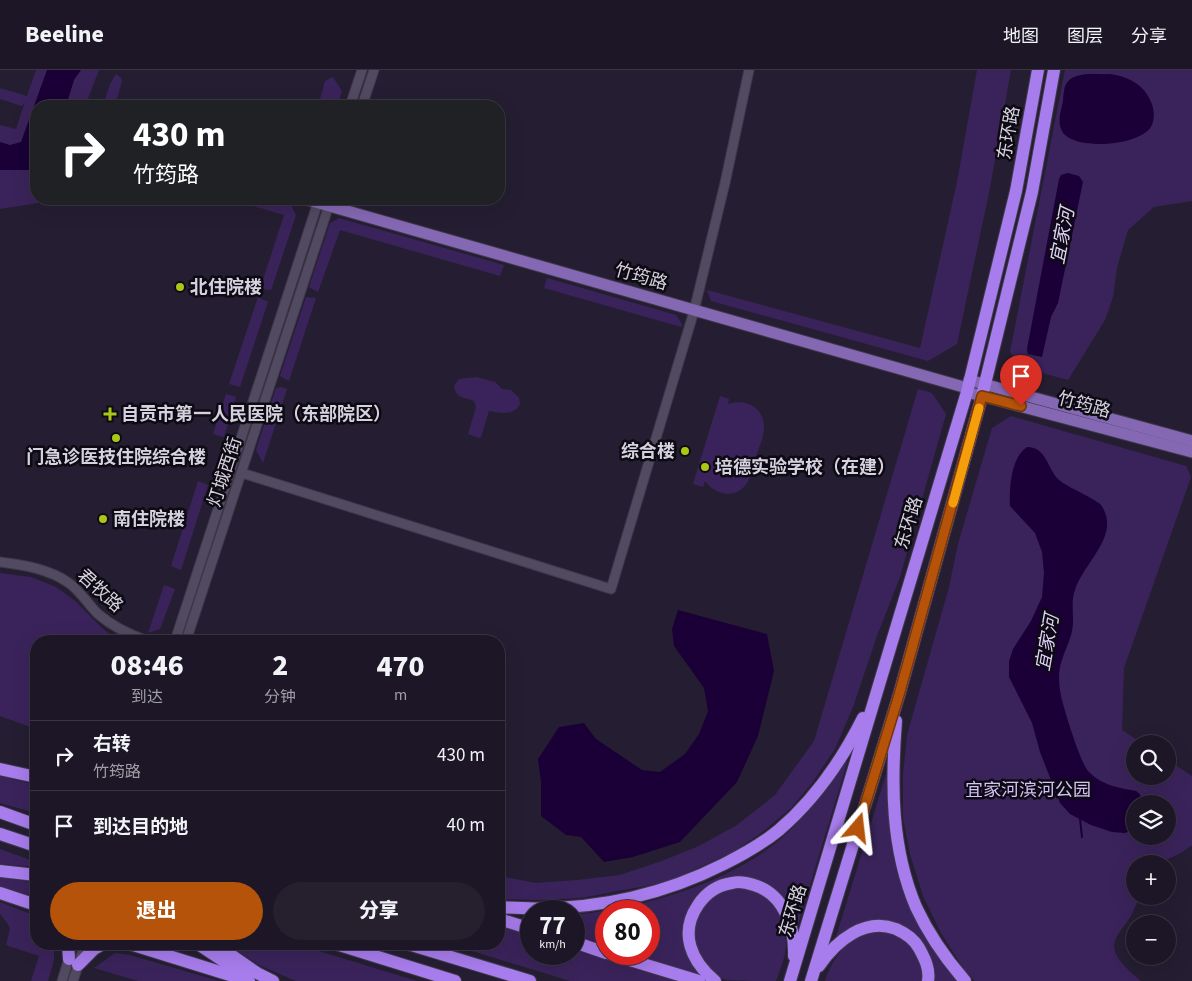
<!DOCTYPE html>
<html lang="zh">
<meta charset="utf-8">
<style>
body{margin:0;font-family:"Source Sans 3","Noto Sans SC",sans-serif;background:#251f2e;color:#f1f3f6;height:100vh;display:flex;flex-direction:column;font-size:19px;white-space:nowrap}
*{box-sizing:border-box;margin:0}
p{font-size:16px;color:#a09fa7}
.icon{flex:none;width:28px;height:28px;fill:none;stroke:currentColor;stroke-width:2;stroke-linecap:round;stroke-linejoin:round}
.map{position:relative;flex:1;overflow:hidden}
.side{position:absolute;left:30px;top:565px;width:475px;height:315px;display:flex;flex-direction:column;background:#1c1626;border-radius:20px;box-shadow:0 5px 20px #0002,0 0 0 1px #3a3543}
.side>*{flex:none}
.guide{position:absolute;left:30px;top:30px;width:475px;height:105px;border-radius:20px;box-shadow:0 5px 20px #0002,0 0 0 1px #3a3543;background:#202124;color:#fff;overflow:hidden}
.fabs{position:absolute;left:1126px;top:665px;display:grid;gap:10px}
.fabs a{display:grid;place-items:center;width:50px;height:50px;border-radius:50%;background:#1c1626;box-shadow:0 5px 20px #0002,0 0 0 1px #3a3543;font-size:25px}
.speed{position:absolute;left:520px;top:830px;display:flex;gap:10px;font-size:25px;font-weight:700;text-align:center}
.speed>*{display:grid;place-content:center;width:65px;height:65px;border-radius:50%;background:#1c1626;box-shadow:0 5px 20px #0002,0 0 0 1px #3a3543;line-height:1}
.speed small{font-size:12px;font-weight:400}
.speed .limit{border:8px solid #d22;background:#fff;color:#111}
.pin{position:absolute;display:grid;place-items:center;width:42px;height:42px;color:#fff;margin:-51px -21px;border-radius:50% 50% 50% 0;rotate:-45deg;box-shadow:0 0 5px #0007}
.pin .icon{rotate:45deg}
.me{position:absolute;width:55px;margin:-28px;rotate:17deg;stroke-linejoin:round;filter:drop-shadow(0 0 4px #0008)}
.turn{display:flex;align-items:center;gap:18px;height:105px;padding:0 20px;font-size:22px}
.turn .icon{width:65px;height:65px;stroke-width:2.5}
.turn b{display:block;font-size:35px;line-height:42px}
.eta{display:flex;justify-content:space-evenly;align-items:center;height:85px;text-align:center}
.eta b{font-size:30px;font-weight:800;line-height:35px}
.cta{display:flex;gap:10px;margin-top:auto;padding:10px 20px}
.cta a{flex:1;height:58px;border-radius:30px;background:#b45309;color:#fff;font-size:20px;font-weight:800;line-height:58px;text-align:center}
.cta a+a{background:#251f2e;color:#f1f3f6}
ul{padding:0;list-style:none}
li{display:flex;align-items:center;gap:15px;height:70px;padding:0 20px;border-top:1px solid #3a3543}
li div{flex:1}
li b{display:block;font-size:19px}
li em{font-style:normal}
header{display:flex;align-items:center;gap:30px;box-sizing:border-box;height:70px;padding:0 25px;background:#1c1626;border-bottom:1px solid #3a3543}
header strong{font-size:24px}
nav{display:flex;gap:28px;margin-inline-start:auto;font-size:18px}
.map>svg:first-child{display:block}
.green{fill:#3a235a;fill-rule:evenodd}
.water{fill:#1a0036}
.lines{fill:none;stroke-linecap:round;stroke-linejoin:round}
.stream{stroke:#1a0036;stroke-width:2}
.minor-casing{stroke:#3e3848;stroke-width:11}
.major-casing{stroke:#3e3848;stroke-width:13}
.highway-casing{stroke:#3e3848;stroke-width:14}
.minor{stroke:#524a61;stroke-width:9}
.major{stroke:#8568b4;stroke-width:11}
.highway{stroke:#a77cec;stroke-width:12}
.route-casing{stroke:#753606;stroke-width:12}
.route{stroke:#b45309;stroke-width:9}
.slow{stroke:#f59e0b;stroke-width:9}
.poi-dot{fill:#aac718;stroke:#0d0a13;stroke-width:2}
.labels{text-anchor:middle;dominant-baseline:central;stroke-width:5;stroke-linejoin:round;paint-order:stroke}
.street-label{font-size:18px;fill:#d5d1de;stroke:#0d0a13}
.poi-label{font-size:18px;font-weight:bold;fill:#d5d1de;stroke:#0d0a13;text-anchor:start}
.park-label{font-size:18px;fill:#d4c1f9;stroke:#0d0a13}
.water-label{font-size:19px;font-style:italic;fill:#ded2f7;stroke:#0d0a13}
</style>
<header>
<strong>Beeline</strong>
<nav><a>地图</a><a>图层</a><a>分享</a></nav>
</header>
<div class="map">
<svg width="1192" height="911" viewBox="0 0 1192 911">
<rect width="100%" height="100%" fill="#251e32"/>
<!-- green -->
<g class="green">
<path d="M36 0H99L85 36H36V129H47L38 133 0 139V55L16 59 25 32 22 36 0 29V18L27 26Z"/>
<path d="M977 0H1011L990 118 957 274 928 291 711 231 707 220 920 278 957 112Z"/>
<path d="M1065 0H1192V131L1154 137 1128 160 1117 198 1113 227 1105 250 1068 310 1020 297 1010 282Z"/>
<path d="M116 4 121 8 122 11 115 36H103L110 14Z"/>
<path d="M333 7 342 21 337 36H318L325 11Z"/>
<path d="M229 129H267L291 135 296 145 271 220 260 219 284 145Z"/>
<path d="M339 148 504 195 500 206 340 160 318 222 309 217 330 153Z"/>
<path d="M547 208 676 245 682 254 681 257 544 218Z"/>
<path d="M258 227 268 232 240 317 229 314Z"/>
<path d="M306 227 316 228 289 311 280 306Z"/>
<path d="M477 307 495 312 502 319 511 320 519 328 520 334C514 346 500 343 489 341L481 367 479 368 468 364 476 337 474 331C465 327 456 329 454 316L459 309Z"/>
<path d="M281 317 287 319 263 393 256 380 276 318Z"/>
<path d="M918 319 932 323 946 344 900 507 877 566 853 637 835 679 812 713 791 738 761 763 733 782 667 812 581 828 539 830 499 829V806L536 813 577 810 620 805 662 791 699 776 737 755 775 725 814 671Z"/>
<path d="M226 324 236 327 224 367 213 364Z"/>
<path d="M720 326 729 329 728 334C745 328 764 337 764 357 764 366 760 375 757 383 754 393 753 404 747 413 736 430 715 425 705 411L703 417 693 414Z"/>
<path d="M1011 346 1186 396 1191 407 1124 598 1122 660 1143 674H1135V706H1168V690L1192 706V775C1175 789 1157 794 1135 794V826H1139C1128 869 1088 868 1141 911H975L965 901 941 863 923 826 910 784 903 748V705L907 665 949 517 958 474 992 358ZM1135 734H1168V766H1135Z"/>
<path d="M198 411 208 415 181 500 171 496Z"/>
<path d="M0 503 31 507 56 517 75 531 104 560 121 571H36V659L0 646Z"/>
<path d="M164 515 175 519 160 559 148 563Z"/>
<path d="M848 690 797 858C785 820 777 818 741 807L690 838 684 850 683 867 703 907 627 884H649V841H606V877L574 867V844C585 844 597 842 608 840 666 831 740 806 784 766 809 743 828 716 848 690Z"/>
<path d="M887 701C888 733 888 766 896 797 908 839 930 876 956 911H934C932 890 931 882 917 866L853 857 836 867Z"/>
<path d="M0 706 36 715V743L0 733Z"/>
<path d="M0 779 36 792V797L0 794Z"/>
<path d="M0 807 36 813V828L0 816Z"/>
<path d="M744 817C752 820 762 823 769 829 784 841 788 866 785 884 783 893 779 902 776 911 766 911 735 911 726 910 696 898 686 863 704 836 708 830 714 824 721 821 728 818 737 818 744 817Z"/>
<path d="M0 832 36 846V874H54V890L48 911H31L39 886 6 875 10 859 8 854 0 844Z"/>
<path d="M499 855 531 865V884H574V878L681 911H570L449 874H499Z"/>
<path d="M882 861C911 871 922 880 923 911H825C834 883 852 863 882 861Z"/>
<path d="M227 874H296L417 911H296L259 895Z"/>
<path d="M115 883 130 885 219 911H138L94 898Z"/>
</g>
<!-- water -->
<g class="water">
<path d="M47 0H81L74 10 66 36H36V100H0V72L10 75 21 72Z"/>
<path d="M1110 4C1125 6 1140 12 1148 26 1153 34 1156 45 1152 55 1143 76 1073 82 1062 61 1057 51 1061 41 1063 31 1063 26 1064 20 1065 16 1072 0 1096 5 1110 4Z"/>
<path d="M1068 103 1079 106 1083 112 1058 233 1051 247 1042 287 1028 284 1027 279 1059 109 1061 105Z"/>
<path d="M1027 377C1047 377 1047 399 1059 410 1069 418 1096 429 1101 435 1122 465 1083 493 1075 520 1070 533 1075 548 1072 561 1070 571 1065 580 1062 590 1057 603 1059 620 1063 634 1067 648 1080 691 1088 701 1098 712 1111 716 1125 719 1128 720 1133 720 1136 721 1141 724 1142 729 1144 734H1135V759L1125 763 1112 762 1091 755 1070 744 1060 733 1040 682 1032 653 1009 607V591L1013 579 1031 551 1042 527 1044 503 1042 482 1035 463 1010 436C1009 419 1011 387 1027 377Z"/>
<path d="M678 540 767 564 774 601 758 666 737 712 680 772 633 787 604 792 581 767 566 765 541 746V712L538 689 559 657 584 653 596 669 642 700 660 702 685 684 699 664 708 641 704 618 674 576 672 559Z"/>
</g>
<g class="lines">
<!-- stream -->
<path class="stream" d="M1080 749 1082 767"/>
<defs>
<g id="minor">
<path d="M350 36 362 0"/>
<path d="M362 36 374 0"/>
<path d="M242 403 611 519 694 241 725 113 749 0"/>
<path d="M0 492C24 495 49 499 69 513 81 522 88 534 98 544 113 557 130 565 148 571"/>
<path d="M175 571 319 129"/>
<path d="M186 571 331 129"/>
<path d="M62 911 70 885"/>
<path d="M73 911 85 874"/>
</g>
<g id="major">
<path d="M305 129 967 318"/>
<path d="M969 310 1192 371"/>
<path d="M967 322 1192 382"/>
</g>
<g id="highway">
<path d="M896 651C891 714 891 778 916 837 928 863 946 889 965 911"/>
<path d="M0 699 36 707"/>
<path d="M0 742 36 755"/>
<path d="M0 764 36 776"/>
<path d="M0 801 36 805"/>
<path d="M0 823 36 835"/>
<path d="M499 837C578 843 653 830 724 794 744 784 762 774 779 760 814 730 843 688 863 648"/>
<path d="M499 849 531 859"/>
<path d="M574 872 606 883"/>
<path d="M68 874 69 889"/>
<path d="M130 874 249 911"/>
<path d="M198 874 246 906"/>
<path d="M215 874 257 903 273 911"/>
<path d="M336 874 455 911"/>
<path d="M408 874 530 911"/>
<path d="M610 884 699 911"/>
<path d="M78 895 94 879 103 874"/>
<path d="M819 896C836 871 865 847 896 859 905 863 914 869 919 878 925 889 930 899 928 911"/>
<path d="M715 911C691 891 679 863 698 835 706 823 718 815 732 813 739 811 748 813 754 815 784 824 795 857 794 886"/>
<path d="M790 911 967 322 1016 121 1038 0"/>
<path d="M811 911 899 625 982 326 1032 122 1054 0"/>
</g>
</defs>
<!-- minor casing -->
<use href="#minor" class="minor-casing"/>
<!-- major casing -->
<use href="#major" class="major-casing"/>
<!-- highway casing -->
<use href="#highway" class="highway-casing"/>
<!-- minor -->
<use href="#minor" class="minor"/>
<!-- major -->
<use href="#major" class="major"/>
<!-- highway -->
<use href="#highway" class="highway"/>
</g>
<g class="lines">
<defs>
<path id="route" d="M858 758 899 625 982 326 1021 336"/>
</defs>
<!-- route casing -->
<use href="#route" class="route-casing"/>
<!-- route -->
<use href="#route" class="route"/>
<!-- slow -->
<path class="slow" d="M953 433 979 338"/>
</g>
<!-- markers -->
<g class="poi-dot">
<circle cx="180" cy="217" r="5"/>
<path d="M107.5 336.5h5v5h5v5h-5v5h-5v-5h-5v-5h5z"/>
<circle cx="116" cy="368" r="5"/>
<circle cx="685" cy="381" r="5"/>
<circle cx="705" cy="397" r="5"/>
<circle cx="103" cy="449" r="5"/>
</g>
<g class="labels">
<!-- street labels -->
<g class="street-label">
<text transform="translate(1009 63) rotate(-80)">东环路</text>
<text transform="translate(641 207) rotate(16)">竹筠路</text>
<text transform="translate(1084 335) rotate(15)">竹筠路</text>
<text transform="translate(225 402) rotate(-72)">灯城西街</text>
<text transform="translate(909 453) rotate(-73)">东环路</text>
<text transform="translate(100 521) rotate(42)">君牧路</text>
<text transform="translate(793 841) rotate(-73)">东环路</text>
</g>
<!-- poi labels -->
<g class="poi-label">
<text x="190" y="217">北住院楼</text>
<text x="121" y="344">自贡市第一人民医院（东部院区）</text>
<text x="675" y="381" text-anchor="end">综合楼</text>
<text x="116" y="387" text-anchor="middle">门急诊医技住院综合楼</text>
<text x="715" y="397">培德实验学校（在建）</text>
<text x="113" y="449">南住院楼</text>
</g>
<!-- park labels -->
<g class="park-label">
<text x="1028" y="720">宜家河滨河公园</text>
</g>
<!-- water labels -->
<g class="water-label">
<text transform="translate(1063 166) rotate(-79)">宜家河</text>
<text transform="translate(1048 573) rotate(-80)">宜家河</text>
</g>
</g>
</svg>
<div class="fabs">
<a><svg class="icon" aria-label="search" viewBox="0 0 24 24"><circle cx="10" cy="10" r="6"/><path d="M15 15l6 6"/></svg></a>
<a><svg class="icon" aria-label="layers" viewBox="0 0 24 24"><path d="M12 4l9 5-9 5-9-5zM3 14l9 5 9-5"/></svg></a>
<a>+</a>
<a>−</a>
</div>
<div class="speed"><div>77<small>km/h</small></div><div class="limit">80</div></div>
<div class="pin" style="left:1021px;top:336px;background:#d93025"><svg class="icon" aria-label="arrive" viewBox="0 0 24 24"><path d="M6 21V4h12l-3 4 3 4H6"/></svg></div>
<svg class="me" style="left:858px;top:758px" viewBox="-20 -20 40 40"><path d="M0-17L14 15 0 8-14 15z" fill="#b45309" stroke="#fff" stroke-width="4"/></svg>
<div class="guide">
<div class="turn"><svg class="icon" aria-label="right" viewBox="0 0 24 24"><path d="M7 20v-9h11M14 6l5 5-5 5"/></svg><div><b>430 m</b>竹筠路</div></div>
</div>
<section class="side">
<div class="eta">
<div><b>08:46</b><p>到达</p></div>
<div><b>2</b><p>分钟</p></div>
<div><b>470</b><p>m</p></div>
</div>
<ul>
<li><svg class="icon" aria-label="right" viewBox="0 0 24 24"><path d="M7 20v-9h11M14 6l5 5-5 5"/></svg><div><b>右转</b><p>竹筠路</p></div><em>430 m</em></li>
<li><svg class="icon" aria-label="arrive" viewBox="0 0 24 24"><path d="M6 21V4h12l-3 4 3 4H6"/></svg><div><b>到达目的地</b></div><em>40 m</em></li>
</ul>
<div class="cta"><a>退出</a><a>分享</a></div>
</section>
</div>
